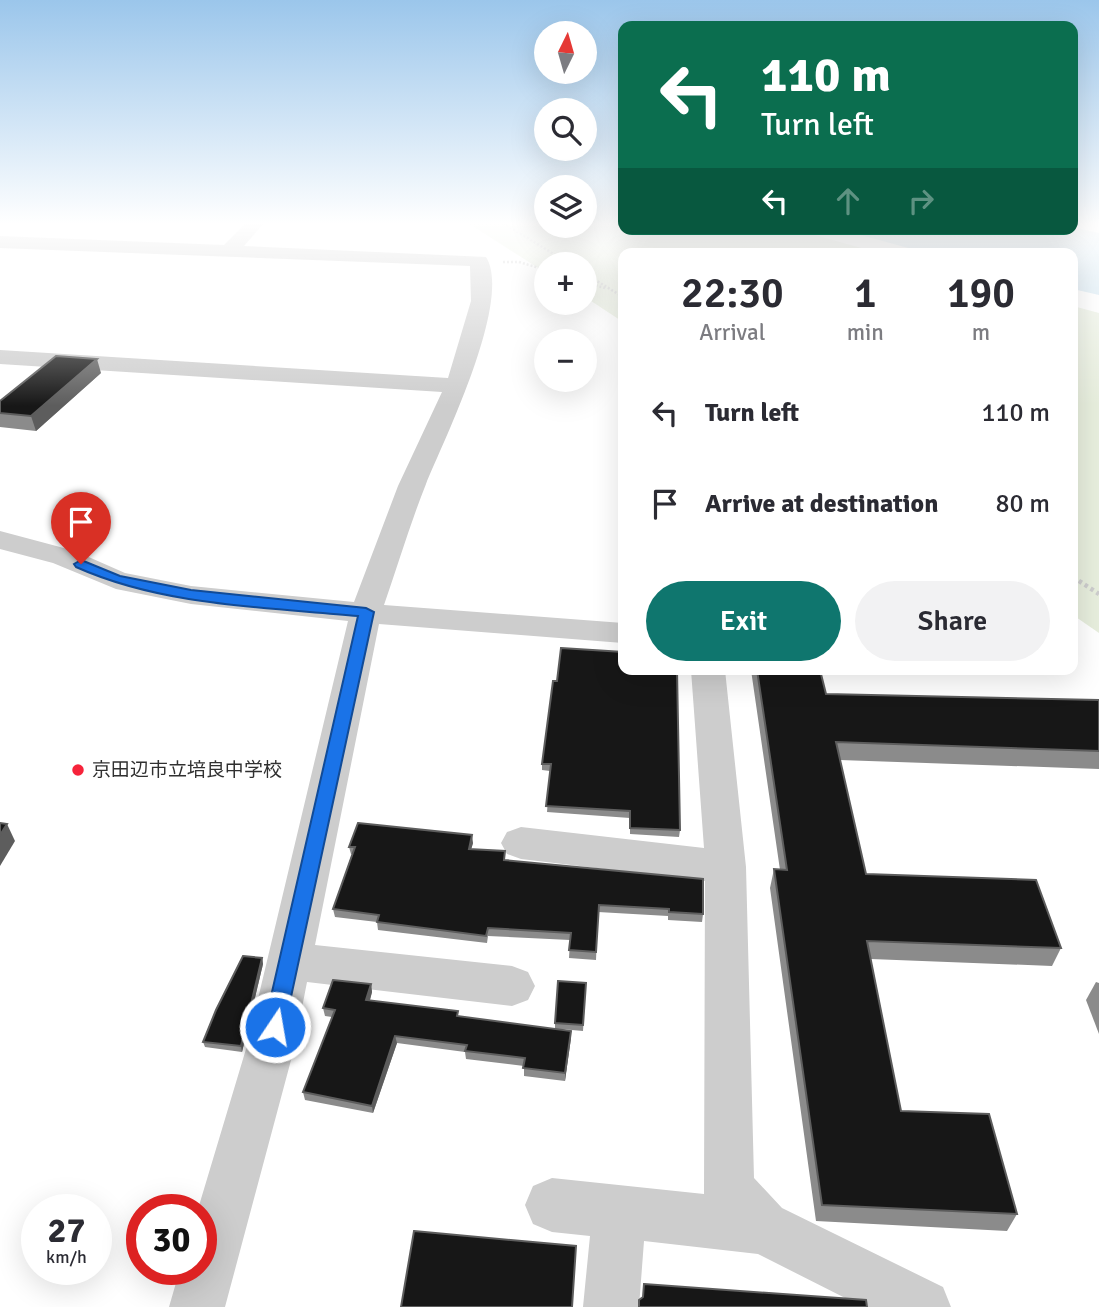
<!DOCTYPE html>
<meta charset="utf-8">
<style>
body{margin:0;font-family:Signika,"Noto Sans JP",sans-serif;background:#f2f2f3;color:#2b2b33;height:100vh;display:flex;flex-direction:column;font-size:26px;white-space:nowrap}
*{box-sizing:border-box;margin:0}
p{font-size:23px;color:#7c7c81}
.icon{flex:none;width:38px;height:38px;fill:none;stroke:currentColor;stroke-width:2;stroke-linecap:round;stroke-linejoin:round}
.map{position:relative;flex:1;overflow:hidden}
.panel{position:absolute;left:618px;top:248px;width:460px;height:427px;display:flex;flex-direction:column;background:#fff;border-radius:14px;box-shadow:0 7px 28px #0002}
.panel>*{flex:none}
.banner{position:absolute;left:618px;top:21px;width:460px;height:214px;border-radius:14px;box-shadow:0 7px 28px #0002;background:#0b6e4f;color:#fff;overflow:hidden}
.needle{width:46px;rotate:5deg}
.controls{position:absolute;left:534px;top:21px;display:grid;gap:14px}
.controls a{display:grid;place-items:center;width:63px;height:63px;border-radius:50%;background:#fff;box-shadow:0 7px 28px #0002;font-size:35px}
.speed{position:absolute;left:21px;top:1194px;display:flex;gap:14px;font-size:35px;font-weight:700;text-align:center}
.speed>*{display:grid;place-content:center;width:91px;height:91px;border-radius:50%;background:#fff;box-shadow:0 7px 28px #0002;line-height:1}
.speed small{font-size:18px;font-weight:400}
.speed .limit{border:10px solid #d22;background:#fff;color:#111}
.pin{position:absolute;display:grid;place-items:center;width:60px;height:60px;color:#fff;margin:-72px -30px;border-radius:50% 50% 50% 0;rotate:-45deg;box-shadow:0 0 7px #0007}
.pin .icon{rotate:45deg}
.me{position:absolute;width:77px;margin:-38px;rotate:12deg;stroke-linejoin:round;filter:drop-shadow(0 0 5px #0008)}
.turn{display:flex;align-items:center;gap:24px;height:147px;padding:0 28px;font-size:32px}
.turn .icon{width:91px;height:91px;stroke-width:2.5}
.turn b{display:block;font-size:49px;line-height:60px}
.lanes{display:flex;align-items:center;height:66px;padding:0 28px;background:#0003;justify-content:center;gap:35px;direction:ltr}
.lanes .off{opacity:.35}
.eta{display:flex;justify-content:space-evenly;align-items:center;height:119px;text-align:center}
.eta b{font-size:42px;font-weight:600;line-height:49px}
.cta{display:flex;gap:14px;margin-top:auto;padding:14px 28px}
.cta a{flex:1;height:80px;border-radius:42px;background:#0f766e;color:#fff;font-size:28px;font-weight:600;line-height:80px;text-align:center}
.cta a+a{background:#f2f2f3;color:#2b2b33}
ul{padding:0;list-style:none}
li{display:flex;align-items:center;gap:21px;height:91px;padding:0 28px}
li div{flex:1}
li b{display:block;font-size:26px}
li em{font-style:normal}
.map>svg:first-child{display:block}
.green{fill:#e7eedd}
.water{fill:#c7e1f0}
.lines{fill:none;stroke-linecap:round;stroke-linejoin:round}
.path-far1{stroke:#cdcdcd;stroke-width:2.5;stroke-dasharray:2 2;stroke-linecap:butt}
.path{stroke:#cdcdcd;stroke-width:4.5;stroke-dasharray:3.5 3.5;stroke-linecap:butt}
.minor{fill:#cdcdcd;fill-rule:evenodd}
.wall{fill:#8b8b8b}
.shaded-wall{fill:#5d5d5d}
.building{fill:#171717;stroke:#5d5d5d;stroke-width:2}
.route{fill:#1a73e8;stroke:#114b97;stroke-width:2}
.poi-dot{fill:#f6233a;stroke:#fff;stroke-width:2.5}
.labels{text-anchor:middle;dominant-baseline:central;stroke-width:7;stroke-linejoin:round;paint-order:stroke}
.poi-label{font-size:19px;fill:#303030;stroke:#fff;text-anchor:start}
</style>
<div class="map">
<svg width="1099" height="1307" viewBox="0 0 1099 1307">
<rect width="100%" height="100%" fill="#fff"/>
<!-- green -->
<g class="green">
<path d="M546 223H623V229H793L883 254H623V322L585 297 584 264H546V273L468 223Z"/>
<path d="M1073 306 1099 313V633L1073 615Z"/>
</g>
<!-- water -->
<path class="water" d="M1073 227 1099 233V295L1073 289V254H930L839 229Z"/>
<g class="lines">
<!-- path-far1 -->
<g class="path-far1">
<path d="M503 223 570 264"/>
<path d="M503 262H519L546 270"/>
<path d="M584 273 623 297"/>
<path d="M584 282 605 288"/>
</g>
<!-- path -->
<path class="path" d="M1073 577 1099 594"/>
<!-- minor -->
<g class="minor">
<path d="M246 223H264L244 246 486 257C513 300 444 440 426 484 410 524 398 565 384 605L623 623V643L379 624 315 945 512 966 528 972 535 986 528 1000 512 1006 307 982 294 1049 225 1307H169L180 1269H201V1209H198L246 1049 348 621 191 604 116 589 53 563 0 549V531L75 551 125 573 191 586 354 602 398 486 442 392 0 364V350L448 378 471 301 470 266 0 248V236L224 245Z"/>
<path d="M691 670H725L746 867 754 1178 782 1208 943 1287 951 1307H863L758 1254 644 1241 639 1307H583L590 1236 552 1232 533 1224 525 1205 533 1186 552 1178 704 1194 705 881 521 859 507 854 501 843 507 832 521 827 704 848Z"/>
</g>
</g>
<!-- wall -->
<g class="wall">
<path d="M101 373 36 431 0 427V401Z"/>
<path d="M751 670H820L826 694 1099 700V769L840 760 866 874 1061 948 1052 966 871 959 901 1111 1017 1214 1007 1231 816 1221 770 888 774 869 780 870Z"/>
<path d="M557 681 680 830 679 837 630 834V818L547 812 550 771 542 770V764Z"/>
<path d="M473 843 471 849 505 860 703 914 702 922 668 920V916L598 912 596 960 569 958 570 940 488 936 487 943 378 930 377 922 335 917 333 909 352 854H351L349 847Z"/>
<path d="M262 958 263 964 242 1052 205 1047 203 1042Z"/>
<path d="M1096 982 1099 983V1034L1086 1000Z"/>
<path d="M586 983 583 1031 561 1029 571 1031 565 1081 524 1076V1066L466 1059 465 1052 397 1043 373 1113 305 1100 303 1092 332 1017 325 1016 323 1008 371 984 372 992 370 1000 459 1017 555 1029V1023Z"/>
</g>
<!-- shaded-wall -->
<g class="shaded-wall">
<path d="M97 359 101 373 36 431 31 416Z"/>
<path d="M7 824 15 841 0 866V835Z"/>
<path d="M472 835 473 843 469 857V849Z"/>
<path d="M262 958 263 964 242 1052 241 1046Z"/>
<path d="M371 984 372 992 368 1007 366 1000Z"/>
<path d="M571 1031V1038L565 1081V1073Z"/>
<path d="M395 1036 397 1043 373 1113 372 1106Z"/>
</g>
<!-- building -->
<g class="building">
<path d="M56 356 97 359 31 416 0 413V401Z"/>
<path d="M561 648 623 652V670H677L680 830 630 828V811L546 806 551 764H542L553 681H557Z"/>
<path d="M757 670H820L826 694 1099 700V751L836 742 866 874 1036 880 1061 948 867 941 901 1111 989 1114 1017 1214 822 1205 774 869 787 870Z"/>
<path d="M0 823 7 824 0 835Z"/>
<path d="M358 823 472 835 469 849 505 851 504 860 703 879V914L669 912V909L599 905 596 952 569 950 571 933 488 928 486 936 377 922 379 915 333 909 355 847H349Z"/>
<path d="M243 956 262 958 241 1046 203 1042 216 1010Z"/>
<path d="M333 980 371 984 366 1000 458 1011 457 1016 571 1031 565 1073 523 1068 525 1058 465 1051 467 1045 395 1036 372 1106 303 1092 335 1010 323 1008Z"/>
<path d="M558 981 586 983 583 1025 555 1023Z"/>
<path d="M414 1231 576 1246 572 1307H401Z"/>
<path d="M644 1284 866 1300 867 1307H639V1300L643 1297Z"/>
</g>
<!-- sky -->
<linearGradient id="sky" x2="0" y2="1"><stop stop-color="#9bc6eb"/><stop offset="0.55" stop-color="#fff"/><stop offset="1" stop-color="#fff" stop-opacity="0"/></linearGradient>
<rect width="1099" height="406" fill="url(#sky)"/>
<!-- route -->
<path class="route" d="M81 560 120 576 191 590 366 608 374 612 283 1034 275 1037 267 1034 264 1027 358 616C264 607 163 606 76 567L74 564Z"/>
<!-- markers -->
<circle class="poi-dot" cx="78" cy="770" r="7"/>
<g class="labels">
<!-- poi labels -->
<g class="poi-label">
<text x="92" y="770">京田辺市立培良中学校</text>
</g>
</g>
</svg>
<div class="controls">
<a><svg class="needle" viewBox="-14 -14 28 28"><path d="M0-13l5 13h-10z" fill="#e53935"/><path d="M0 13l5-13h-10z" fill="#7c7c81"/></svg></a>
<a><svg class="icon" aria-label="search" viewBox="0 0 24 24"><circle cx="10" cy="10" r="6"/><path d="M15 15l6 6"/></svg></a>
<a><svg class="icon" aria-label="layers" viewBox="0 0 24 24"><path d="M12 4l9 5-9 5-9-5zM3 14l9 5 9-5"/></svg></a>
<a>+</a>
<a>−</a>
</div>
<div class="speed"><div>27<small>km/h</small></div><div class="limit">30</div></div>
<div class="pin" style="left:81px;top:564px;background:#d93025"><svg class="icon" aria-label="arrive" viewBox="0 0 24 24"><path d="M6 21V4h12l-3 4 3 4H6"/></svg></div>
<svg class="me" style="left:275px;top:1027px" viewBox="-20 -20 40 40"><circle r="17" fill="#1a73e8" stroke="#fff" stroke-width="3"/><path d="M0-11L8 9 0 5-8 9z" fill="#fff"/></svg>
<div class="banner">
<div class="turn"><svg class="icon" aria-label="left" viewBox="0 0 24 24"><path d="M17 20v-9H6M10 6l-5 5 5 5"/></svg><div><b>110 m</b>Turn left</div></div>
<div class="lanes"><svg class="icon" aria-label="left" viewBox="0 0 24 24"><path d="M17 20v-9H6M10 6l-5 5 5 5"/></svg><svg class="icon off" aria-label="ahead" viewBox="0 0 24 24"><path d="M12 20V5M6 11l6-6 6 6"/></svg><svg class="icon off" aria-label="right" viewBox="0 0 24 24"><path d="M7 20v-9h11M14 6l5 5-5 5"/></svg></div>
</div>
<section class="panel">
<div class="eta">
<div><b>22:30</b><p>Arrival</p></div>
<div><b>1</b><p>min</p></div>
<div><b>190</b><p>m</p></div>
</div>
<ul>
<li><svg class="icon" aria-label="left" viewBox="0 0 24 24"><path d="M17 20v-9H6M10 6l-5 5 5 5"/></svg><div><b>Turn left</b></div><em>110 m</em></li>
<li><svg class="icon" aria-label="arrive" viewBox="0 0 24 24"><path d="M6 21V4h12l-3 4 3 4H6"/></svg><div><b>Arrive at destination</b></div><em>80 m</em></li>
</ul>
<div class="cta"><a>Exit</a><a>Share</a></div>
</section>
</div>
